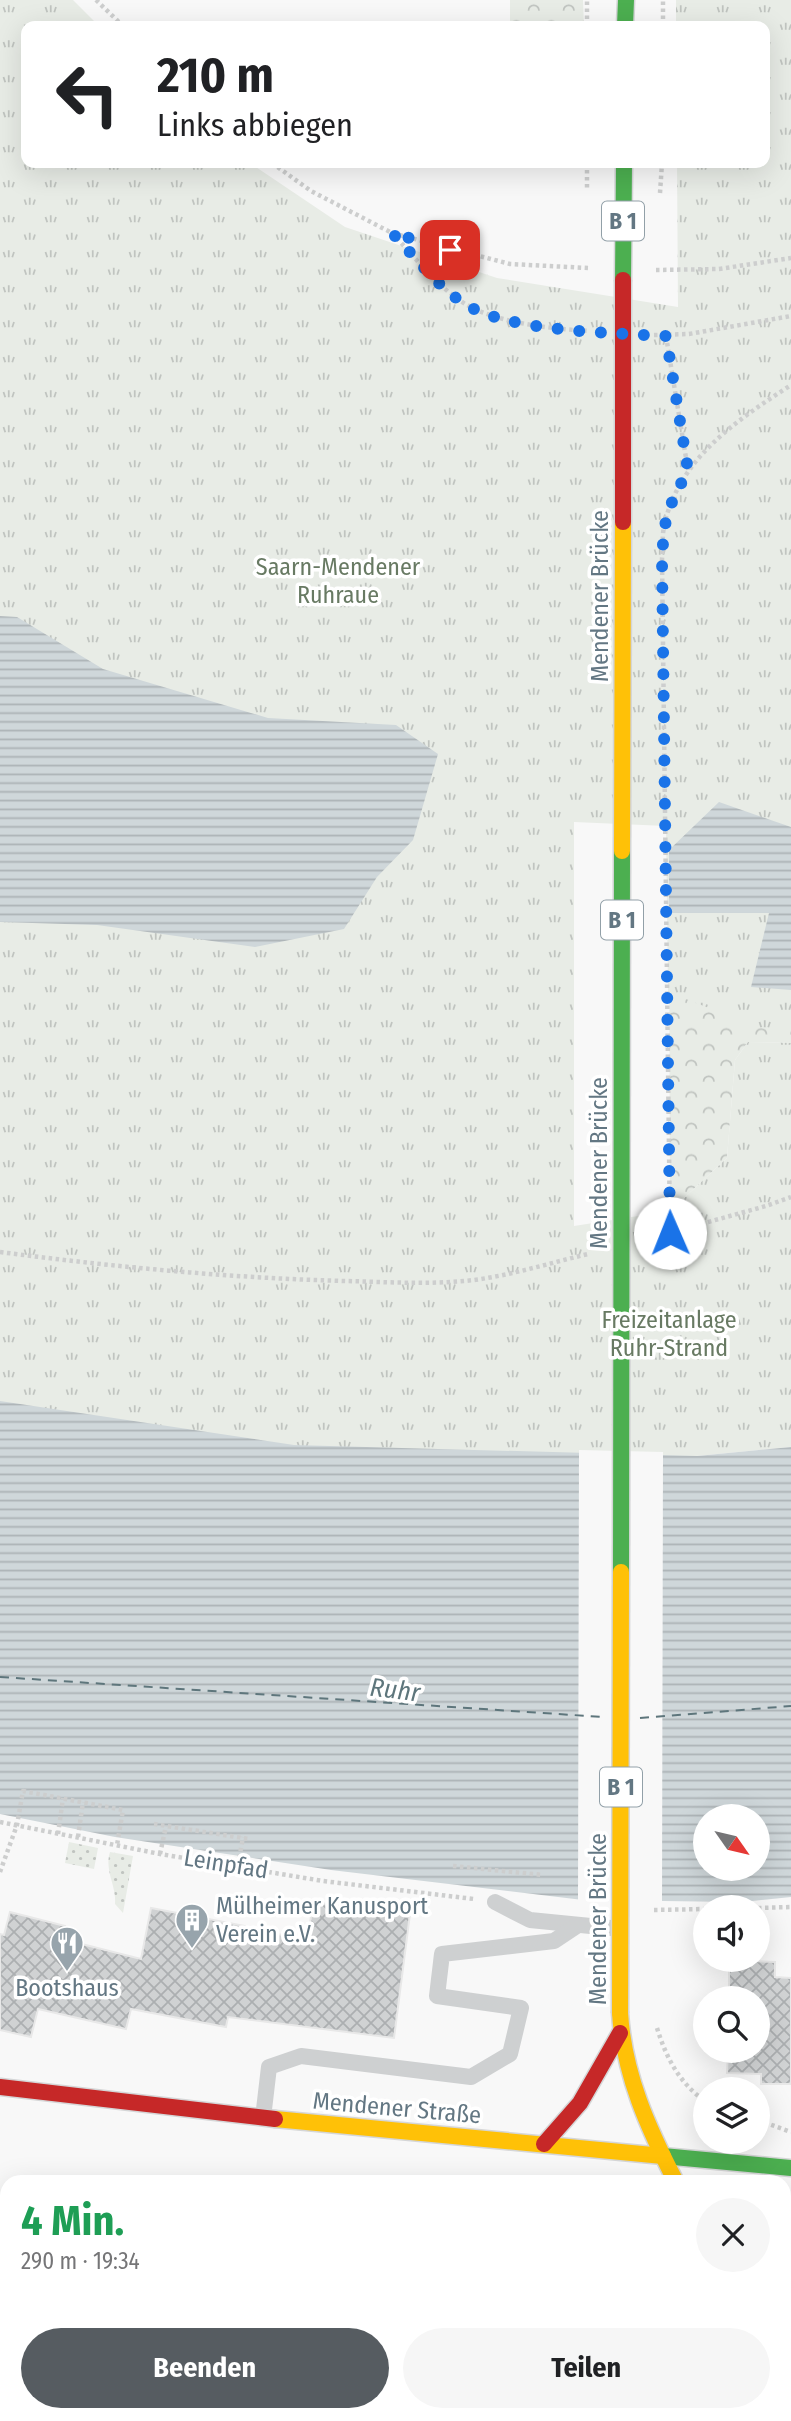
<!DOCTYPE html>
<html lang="de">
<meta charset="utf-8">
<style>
body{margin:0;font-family:"Fira Sans Condensed",sans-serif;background:#f6f6f6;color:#202124;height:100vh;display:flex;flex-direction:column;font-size:26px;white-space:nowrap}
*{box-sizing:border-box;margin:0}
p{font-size:23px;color:#757577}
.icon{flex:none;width:38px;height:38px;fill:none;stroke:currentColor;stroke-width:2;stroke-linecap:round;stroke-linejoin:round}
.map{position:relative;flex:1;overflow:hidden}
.details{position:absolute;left:0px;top:2175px;width:791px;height:247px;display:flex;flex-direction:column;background:#fff;border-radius:21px 21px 0 0;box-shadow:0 7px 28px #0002}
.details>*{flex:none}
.guide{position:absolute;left:21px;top:21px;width:749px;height:147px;border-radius:14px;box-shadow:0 7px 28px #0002;background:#fff;color:#202124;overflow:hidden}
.needle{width:46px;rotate:124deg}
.controls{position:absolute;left:693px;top:1804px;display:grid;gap:14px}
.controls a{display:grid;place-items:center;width:77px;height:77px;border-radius:50%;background:#fff;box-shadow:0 7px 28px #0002;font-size:35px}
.pin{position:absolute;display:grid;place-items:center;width:60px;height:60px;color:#fff;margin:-30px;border-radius:14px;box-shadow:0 4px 10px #0006}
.me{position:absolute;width:77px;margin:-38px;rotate:359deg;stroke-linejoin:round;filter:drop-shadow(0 0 5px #0008)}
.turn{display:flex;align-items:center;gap:24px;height:147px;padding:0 21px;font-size:32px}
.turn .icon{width:91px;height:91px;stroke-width:2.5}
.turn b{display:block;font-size:49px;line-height:60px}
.round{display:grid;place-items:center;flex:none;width:74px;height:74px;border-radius:37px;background:#f6f6f6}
.headline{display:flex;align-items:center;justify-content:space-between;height:119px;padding:0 21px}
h1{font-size:42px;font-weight:700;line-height:52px;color:#1e9e55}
.primary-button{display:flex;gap:14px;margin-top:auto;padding:14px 21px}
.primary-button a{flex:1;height:80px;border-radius:42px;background:#565c61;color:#fff;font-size:28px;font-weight:700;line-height:80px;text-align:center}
.primary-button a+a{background:#f6f6f6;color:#202124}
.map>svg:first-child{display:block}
.grass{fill:url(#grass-dots)}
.forest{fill:url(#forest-crowns)}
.park{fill:url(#park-tufts)}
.water{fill:url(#water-rules);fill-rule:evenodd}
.pier{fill:#f8f8f8}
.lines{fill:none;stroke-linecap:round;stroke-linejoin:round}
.ferry{stroke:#5e767c;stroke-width:2;stroke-dasharray:9 7;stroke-linecap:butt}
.building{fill:url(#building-cross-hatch);stroke:#e8e8e8;stroke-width:2}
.fast-casing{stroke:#d5d6d7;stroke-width:19}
.slow-casing{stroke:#d5d6d7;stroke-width:19}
.jam-casing{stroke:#d5d6d7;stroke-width:19}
.path{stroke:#cdcece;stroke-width:4.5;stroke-dasharray:3.5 3.5;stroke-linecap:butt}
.lane{stroke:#ced0d1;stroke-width:16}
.street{stroke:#ced0d1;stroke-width:32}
.fast{stroke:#4caf50;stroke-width:16}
.slow{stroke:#ffc107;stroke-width:16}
.jam{stroke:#c62828;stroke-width:16}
.fast-bridge-casing{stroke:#d4d5d6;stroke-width:19;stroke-linecap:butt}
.slow-bridge-casing{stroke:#d4d5d6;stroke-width:19;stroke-linecap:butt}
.jam-bridge-casing{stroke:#d4d5d6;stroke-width:19;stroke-linecap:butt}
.fast-bridge{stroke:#4caf50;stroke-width:16}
.slow-bridge{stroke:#ffc107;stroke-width:16}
.jam-bridge{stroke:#c62828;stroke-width:16}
.route{stroke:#1a73e8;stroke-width:12;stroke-dasharray:0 21.6}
.labels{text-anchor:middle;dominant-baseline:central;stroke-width:7;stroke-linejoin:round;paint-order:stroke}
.shield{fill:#fff;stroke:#92a0a8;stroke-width:2}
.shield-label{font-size:23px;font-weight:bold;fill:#637783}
.park-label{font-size:24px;fill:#687a63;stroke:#fff}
.street-label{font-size:24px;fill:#637783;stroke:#fff}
.poi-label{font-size:24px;fill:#637783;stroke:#fff;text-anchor:start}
.water-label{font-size:26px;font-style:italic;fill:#5e767c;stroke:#fff}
</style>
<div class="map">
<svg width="791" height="2421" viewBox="0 0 791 2421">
<defs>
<pattern id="grass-dots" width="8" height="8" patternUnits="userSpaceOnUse" patternTransform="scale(1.75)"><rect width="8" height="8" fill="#e8ece6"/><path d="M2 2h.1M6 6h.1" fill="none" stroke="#c0c4c0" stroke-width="1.8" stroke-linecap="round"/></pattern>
<pattern id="forest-crowns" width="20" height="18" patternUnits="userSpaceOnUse" patternTransform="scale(1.75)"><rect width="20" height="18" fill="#e8ece6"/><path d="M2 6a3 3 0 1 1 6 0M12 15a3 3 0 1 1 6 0" fill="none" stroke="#c0c4c0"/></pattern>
<pattern id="park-tufts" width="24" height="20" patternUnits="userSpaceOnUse" patternTransform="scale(1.75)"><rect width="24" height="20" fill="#e8ece6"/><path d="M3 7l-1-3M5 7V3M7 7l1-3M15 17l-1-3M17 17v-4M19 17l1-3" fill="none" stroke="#c0c4c0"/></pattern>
<pattern id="water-rules" width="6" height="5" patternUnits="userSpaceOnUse" patternTransform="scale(1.75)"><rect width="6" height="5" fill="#cfd7da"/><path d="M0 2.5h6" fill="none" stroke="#acb3b6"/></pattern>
<pattern id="building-cross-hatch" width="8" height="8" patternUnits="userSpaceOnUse" patternTransform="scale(1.75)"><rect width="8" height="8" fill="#d0d2d3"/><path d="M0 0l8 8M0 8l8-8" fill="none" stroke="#acafb1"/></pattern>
</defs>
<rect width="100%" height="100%" fill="#f8f8f8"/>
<!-- grass -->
<g class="grass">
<path d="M69 1842 98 1848 94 1869 65 1863Z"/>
<path d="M110 1852 133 1856 123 1913 115 1904C117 1887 104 1870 110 1852Z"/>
</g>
<!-- forest -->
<g class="forest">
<path d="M510 0H583L584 26H510Z"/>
<path d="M669 913 791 990V1043L748 1042 735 1060 727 1158 670 1211Z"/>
</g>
<!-- park -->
<g class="park">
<path d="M0 0H73L99 26H26V163H250L345 227 497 278 678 307 677 163H765V26H676V0H791V1030L760 1028 668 992 666 826 574 822V1226L670 1211 727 1158 735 1060 748 1042 791 1043V1447L697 1456 0 1614Z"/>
<path d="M784 2198H791V2305L784 2294Z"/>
</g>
<!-- water -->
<g class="water">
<path d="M0 616 17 617 103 669 268 718 396 725 438 754 413 840 377 877 344 929 255 947 97 925 0 922Z"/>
<path d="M719 802 791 827V990L751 987 769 913H669V850Z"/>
<path d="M0 1401 294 1445 697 1456 791 1447V1897L743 1902 583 1900 331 1870 115 1837 0 1814ZM705 1816H758V1869H705Z"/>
</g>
<!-- pier -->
<path class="pier" d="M579 1450 663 1452 662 1905 578 1903Z"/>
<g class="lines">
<!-- ferry -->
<g class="ferry">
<path d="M0 1677 603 1717"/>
<path d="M640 1718 791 1706"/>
</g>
</g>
<!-- building -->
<g class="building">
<path d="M313 1902 410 1914 394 2038 228 2017 226 2027 131 2009 126 2029 38 2009 31 2037 0 2030V1934L4 1935 10 1912 65 1926 62 1939 141 1959 151 1908 245 1926V1930L308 1938Z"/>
<path d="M729 1960 775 1962V1977L791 1978V2084H761V2074L727 2073 728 2051H758V1998H729Z"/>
</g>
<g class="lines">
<defs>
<g id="fast">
<path d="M625 26 626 0"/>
<path d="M623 280 624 163"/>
<path d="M663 2156 791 2168"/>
<path d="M784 2395 791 2408"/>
</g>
<g id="slow">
<path d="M620 2013C624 2075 648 2128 676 2182"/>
<path d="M275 2119 663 2156"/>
</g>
<g id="jam">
<path d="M0 2087 275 2119"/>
<path d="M544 2144 580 2103 620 2033"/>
</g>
</defs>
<!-- fast casing -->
<use href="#fast" class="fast-casing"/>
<!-- slow casing -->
<use href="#slow" class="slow-casing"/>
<!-- jam casing -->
<use href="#jam" class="jam-casing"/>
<!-- path -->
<g class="path">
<path d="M96 0 123 26"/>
<path d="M587 26V0"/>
<path d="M663 26V0"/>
<path d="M272 163 311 191 392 233 510 264 588 268"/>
<path d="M587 163V188"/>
<path d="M660 193 662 163"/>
<path d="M392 233C415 257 438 288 467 305 498 323 553 329 589 331"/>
<path d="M656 270 719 269 791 258"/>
<path d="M654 335 689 334 791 316"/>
<path d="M666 336 688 470"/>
<path d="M670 1233 662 559C663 548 662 537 664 526 679 458 736 421 791 385"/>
<path d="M654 1237 766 1206 791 1197"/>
<path d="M0 1252C115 1267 230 1278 346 1281 388 1282 431 1285 474 1280 512 1275 550 1263 588 1254"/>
<path d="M0 1822 160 1854 323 1881 474 1899"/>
<path d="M154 1824 249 1839"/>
<path d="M58 1834 63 1798"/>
<path d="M78 1837 83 1802"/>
<path d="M160 1854 166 1826"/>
<path d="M238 1865 243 1837"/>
<path d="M453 1866 543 1875"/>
<path d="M0 1872 17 1825 23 1791 123 1810 117 1845"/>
<path d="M758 1908 791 1907"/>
<path d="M654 1910 705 1909"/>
<path d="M657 2028C666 2057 679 2083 705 2101"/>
<path d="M758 2120 791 2132"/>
</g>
<!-- lane -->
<g class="lane">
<path d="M495 1902 530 1920 621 1929"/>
<path d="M263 2118 269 2067 301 2056 471 2077 510 2054 521 2008 437 1996 442 1954 554 1941 578 1925"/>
</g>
<!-- street -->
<g class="street">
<path d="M0 2306 7 2329"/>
<path d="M21 2415V2421"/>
</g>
<!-- fast -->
<use href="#fast" class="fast"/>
<!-- slow -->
<use href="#slow" class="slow"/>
<!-- jam -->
<use href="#jam" class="jam"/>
<defs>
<path id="fast-bridge" d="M621 1572 622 851"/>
<g id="slow-bridge">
<path d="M622 851 623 522"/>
<path d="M620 2013 621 1572"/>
</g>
<path id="jam-bridge" d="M623 522V280"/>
</defs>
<!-- fast-bridge casing -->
<use href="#fast-bridge" class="fast-bridge-casing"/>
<!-- slow-bridge casing -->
<use href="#slow-bridge" class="slow-bridge-casing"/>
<!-- jam-bridge casing -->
<use href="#jam-bridge" class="jam-bridge-casing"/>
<!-- fast-bridge -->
<use href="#fast-bridge" class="fast-bridge"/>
<!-- slow-bridge -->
<use href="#slow-bridge" class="slow-bridge"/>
<!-- jam-bridge -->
<use href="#jam-bridge" class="jam-bridge"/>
</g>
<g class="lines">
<!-- route -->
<path class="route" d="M450 250 392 233C415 256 437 287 465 304 509 332 614 333 666 336L688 470 673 499 664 528 662 559 670 1233"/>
</g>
<!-- icons -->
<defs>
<symbol id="building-pin" viewBox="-11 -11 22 30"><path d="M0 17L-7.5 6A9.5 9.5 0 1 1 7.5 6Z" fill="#97a4ac" stroke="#fff"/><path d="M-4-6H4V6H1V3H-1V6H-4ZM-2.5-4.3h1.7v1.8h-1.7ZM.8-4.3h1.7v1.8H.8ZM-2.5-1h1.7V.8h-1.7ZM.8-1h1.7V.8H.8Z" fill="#fff"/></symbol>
<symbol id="restaurant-pin" viewBox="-11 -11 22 30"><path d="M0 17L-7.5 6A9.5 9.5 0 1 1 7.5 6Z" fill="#97a4ac" stroke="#fff"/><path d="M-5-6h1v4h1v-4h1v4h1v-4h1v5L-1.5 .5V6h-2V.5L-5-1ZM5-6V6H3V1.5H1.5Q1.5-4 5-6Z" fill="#fff"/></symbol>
</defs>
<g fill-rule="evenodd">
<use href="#building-pin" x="173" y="1901" width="38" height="52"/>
<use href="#restaurant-pin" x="48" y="1924" width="38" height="52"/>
</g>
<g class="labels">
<!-- shield labels -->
<g class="shield">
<rect x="602" y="201.5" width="42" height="39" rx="5"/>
<rect x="601" y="900.5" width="42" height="39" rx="5"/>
<rect x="600" y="1767.5" width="42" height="39" rx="5"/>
</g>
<g class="shield-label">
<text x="623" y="221">B 1</text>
<text x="622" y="920">B 1</text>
<text x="621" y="1787">B 1</text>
</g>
<!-- park labels -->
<g class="park-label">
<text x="338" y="567">Saarn-Mendener<tspan x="338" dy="28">Ruhraue</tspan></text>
<text x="669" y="1320">Freizeitanlage<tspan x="669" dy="28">Ruhr-Strand</tspan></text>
</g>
<!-- street labels -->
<g class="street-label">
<text transform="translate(600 596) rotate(-90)">Mendener Brücke</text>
<text transform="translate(599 1163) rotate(-90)">Mendener Brücke</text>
<text transform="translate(226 1864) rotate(9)">Leinpfad</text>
<text transform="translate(598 1919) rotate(-90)">Mendener Brücke</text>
<text transform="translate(397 2108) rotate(5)">Mendener Straße</text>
</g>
<!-- poi labels -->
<g class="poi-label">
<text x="216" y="1906">Mülheimer Kanusport<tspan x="216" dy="28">Verein e.V.</tspan></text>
<text x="67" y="1988" text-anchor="middle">Bootshaus</text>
</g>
<!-- water labels -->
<g class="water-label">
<text transform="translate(395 1690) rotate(7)">Ruhr</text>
</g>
</g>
</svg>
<div class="controls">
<a><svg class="needle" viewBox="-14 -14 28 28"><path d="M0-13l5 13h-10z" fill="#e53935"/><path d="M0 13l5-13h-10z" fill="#757577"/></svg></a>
<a><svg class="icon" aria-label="sound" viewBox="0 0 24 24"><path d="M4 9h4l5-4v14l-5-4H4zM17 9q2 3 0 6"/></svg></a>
<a><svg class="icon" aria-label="search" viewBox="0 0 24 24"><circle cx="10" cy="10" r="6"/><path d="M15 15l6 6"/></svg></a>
<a><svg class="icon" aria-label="layers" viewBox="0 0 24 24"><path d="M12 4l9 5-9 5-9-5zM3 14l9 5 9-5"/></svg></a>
</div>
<div class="pin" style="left:450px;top:250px;background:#d93025"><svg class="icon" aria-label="arrive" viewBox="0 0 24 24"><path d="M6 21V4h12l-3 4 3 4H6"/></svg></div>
<svg class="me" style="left:670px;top:1233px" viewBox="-20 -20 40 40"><circle r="19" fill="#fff"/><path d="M0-13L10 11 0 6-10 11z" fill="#1a73e8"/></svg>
<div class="guide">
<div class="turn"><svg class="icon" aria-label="left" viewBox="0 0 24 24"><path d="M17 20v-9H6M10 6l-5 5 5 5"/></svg><div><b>210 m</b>Links abbiegen</div></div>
</div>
<section class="details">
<div class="headline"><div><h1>4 Min.</h1><p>290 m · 19:34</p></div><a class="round"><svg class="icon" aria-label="close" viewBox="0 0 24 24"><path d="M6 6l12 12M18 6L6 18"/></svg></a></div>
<div class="primary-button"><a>Beenden</a><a>Teilen</a></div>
</section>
</div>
